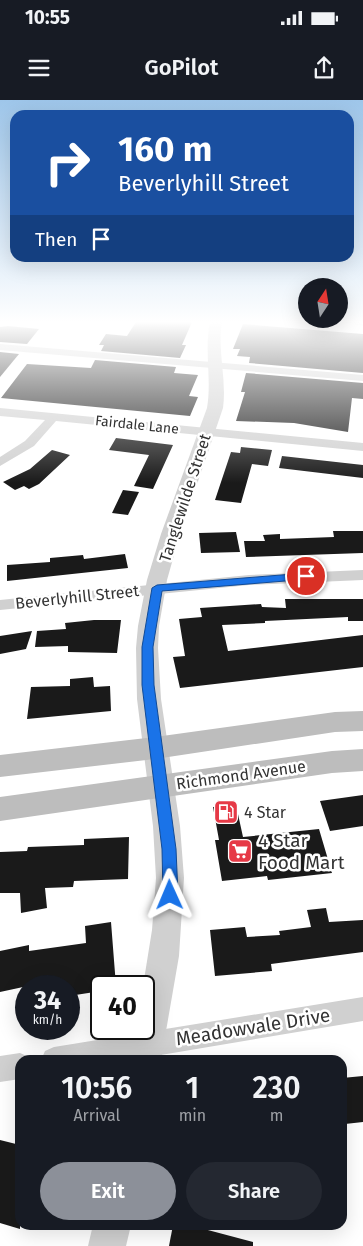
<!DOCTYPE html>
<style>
body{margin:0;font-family:"Fira Sans",sans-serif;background:#242831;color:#f1f3f6;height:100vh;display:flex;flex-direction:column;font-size:19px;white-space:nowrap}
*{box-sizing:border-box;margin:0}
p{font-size:16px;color:#9ea1a6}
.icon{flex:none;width:28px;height:28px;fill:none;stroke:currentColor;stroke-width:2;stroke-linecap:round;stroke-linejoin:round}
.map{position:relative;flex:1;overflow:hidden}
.details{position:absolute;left:15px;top:955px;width:332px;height:175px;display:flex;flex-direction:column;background:#171b24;border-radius:15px;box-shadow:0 5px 20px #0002}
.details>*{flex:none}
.top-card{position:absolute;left:10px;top:10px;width:344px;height:152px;border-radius:15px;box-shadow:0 5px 20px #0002;background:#1a4fa0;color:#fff;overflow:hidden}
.needle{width:32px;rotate:12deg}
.tools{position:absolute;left:298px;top:178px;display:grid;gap:10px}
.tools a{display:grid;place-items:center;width:50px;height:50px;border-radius:50%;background:#171b24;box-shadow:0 5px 20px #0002;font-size:25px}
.speed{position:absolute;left:15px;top:875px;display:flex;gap:10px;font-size:25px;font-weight:700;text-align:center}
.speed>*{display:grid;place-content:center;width:65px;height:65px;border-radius:50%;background:#171b24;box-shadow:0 5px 20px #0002;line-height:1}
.speed small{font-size:12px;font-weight:400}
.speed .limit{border:2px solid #111;border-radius:8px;background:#fff;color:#111}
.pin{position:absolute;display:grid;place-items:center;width:42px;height:42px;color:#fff;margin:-21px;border:2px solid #fff;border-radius:50%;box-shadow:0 1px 5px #0007}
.me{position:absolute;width:55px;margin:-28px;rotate:359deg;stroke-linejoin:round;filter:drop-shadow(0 0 4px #0008)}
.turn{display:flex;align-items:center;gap:18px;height:105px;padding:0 25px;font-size:22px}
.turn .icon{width:65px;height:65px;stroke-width:2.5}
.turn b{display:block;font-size:35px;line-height:42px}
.then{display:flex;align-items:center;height:48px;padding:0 25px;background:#0003;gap:10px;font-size:19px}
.eta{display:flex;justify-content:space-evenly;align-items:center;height:85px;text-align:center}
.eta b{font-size:30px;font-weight:600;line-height:35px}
.action{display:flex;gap:10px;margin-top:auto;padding:10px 25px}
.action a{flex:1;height:58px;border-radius:30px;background:#8c9099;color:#fff;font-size:20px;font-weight:600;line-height:58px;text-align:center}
.action a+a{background:#242831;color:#f1f3f6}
.status{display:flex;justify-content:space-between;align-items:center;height:35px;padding:0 25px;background:#171b24;direction:ltr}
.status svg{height:14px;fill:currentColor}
header{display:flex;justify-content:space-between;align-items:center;height:65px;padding:0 25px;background:#171b24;font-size:22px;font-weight:600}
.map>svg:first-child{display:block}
.building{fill:#1a1a1a}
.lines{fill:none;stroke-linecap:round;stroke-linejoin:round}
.minor{fill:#d0d0d0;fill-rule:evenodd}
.tertiary{fill:#d0d0d0;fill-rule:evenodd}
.secondary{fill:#bdbdbd;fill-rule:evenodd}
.route{fill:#1a73e8;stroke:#114b97}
.labels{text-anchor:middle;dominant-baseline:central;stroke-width:5;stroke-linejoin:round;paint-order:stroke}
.far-street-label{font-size:14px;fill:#333;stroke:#fff}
.street-label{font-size:16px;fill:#333;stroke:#fff}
.poi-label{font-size:16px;fill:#333;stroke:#fff;text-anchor:start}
.near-poi-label{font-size:19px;fill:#333;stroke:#fff;text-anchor:start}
.near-street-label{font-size:19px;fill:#333;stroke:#fff}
</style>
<div class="status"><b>10:55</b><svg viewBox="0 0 49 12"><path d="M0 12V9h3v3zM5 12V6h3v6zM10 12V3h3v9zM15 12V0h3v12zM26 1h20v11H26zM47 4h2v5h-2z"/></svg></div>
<header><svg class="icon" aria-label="menu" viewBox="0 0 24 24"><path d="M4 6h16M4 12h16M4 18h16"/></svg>GoPilot<svg class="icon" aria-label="share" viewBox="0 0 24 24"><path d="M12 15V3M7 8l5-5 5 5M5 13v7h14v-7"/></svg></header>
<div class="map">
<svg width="363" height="1146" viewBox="0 0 363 1146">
<rect width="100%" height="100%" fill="#fff"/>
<!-- building -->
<g class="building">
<path d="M136 222H192L182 245H186L180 258 101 251 104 245H99L106 234 127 236Z"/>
<path d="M243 224 363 234V273L249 263 250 257 237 256 240 249H233Z"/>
<path d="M8 226 39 229 27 244 0 242V227Z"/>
<path d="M0 252 19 254 0 277Z"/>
<path d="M95 260 176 267 174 273 198 275 189 296 198 297 190 316 1 298 27 264 91 268Z"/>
<path d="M246 273 363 283V299L352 298 348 332 294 323 236 321 245 292H241Z"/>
<path d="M116 338 173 345 153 389 134 386 149 355 109 350Z"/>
<path d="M241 347 272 350 268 366 252 364 241 403 215 400 231 352 240 353Z"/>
<path d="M52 350 70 355 39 384 29 389 24 386 15 390 3 382 30 369Z"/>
<path d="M282 356 363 365V378L279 368Z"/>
<path d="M123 390 139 392 128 415 112 413Z"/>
<path d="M333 431H363V453L246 457 244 441H265L263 435 280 434V439L334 437Z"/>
<path d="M236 432 240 452 201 453 199 433Z"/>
<path d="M125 454 128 468 7 481V465L50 462V458L83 455 84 459Z"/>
<path d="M285 499H363V521H348V517L265 521V523L222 525 228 551 363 535V567L180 588 173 557 185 556 179 519 202 517 200 508 261 504 262 507 286 508Z"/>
<path d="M94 520H121L117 553 68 552V546L35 547 37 531 66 529 65 523Z"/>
<path d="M32 531 26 549 0 554V536Z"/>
<path d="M93 577 94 587 110 586 111 611 27 619 31 587 70 586V579Z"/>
<path d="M363 695V726L330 731 320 701Z"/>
<path d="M236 705 243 737 319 729 332 773 268 780 267 776 222 781 215 740H219L213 707Z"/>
<path d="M129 737 128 779 74 781 73 787 45 788 47 808 21 813 20 793H0V752L27 751 28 747 84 745V739Z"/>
<path d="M326 808 329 822 363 820V852L271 864 272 871 215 876 210 830 245 827 247 837 280 835 279 831 311 827 307 810Z"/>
<path d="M111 822 116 886H101V891L69 896V886H52L51 881 0 892V851L29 845V851L86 843 85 826Z"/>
<path d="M363 976V1022L345 1024 342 1012V978Z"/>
<path d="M0 1040 20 1045V1129L0 1123Z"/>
<path d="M173 1125H189L253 1142V1146H169Z"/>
</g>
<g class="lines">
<!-- minor -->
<g class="minor">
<path d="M344 222H363V226Z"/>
<path d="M0 244 363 275V281L0 250Z"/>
<path d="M0 308 363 343V351L56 321 34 346 0 366V357L25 341 45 320 0 316Z"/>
<path d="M363 470V480L249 485 0 510V500L249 475Z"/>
<path d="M363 897V921L131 960H41L45 951 54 947Z"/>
<path d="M20 953 29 957 30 960H20V979L0 982V956Z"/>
</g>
<!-- tertiary -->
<g class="tertiary">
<path d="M210 222H222C217 251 227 279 223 308L180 434 167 480 159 526 158 548 161 599 180 726 184 778 179 856 161 960H127L134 929H144L143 886 152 830 156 778 153 726 137 599 136 548 138 526 147 480 161 434 207 308C212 279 204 251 210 222Z"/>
<path d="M93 1125H131L126 1146H88Z"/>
</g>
<!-- secondary -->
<g class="secondary">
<path d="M363 611V631L335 632 155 659 0 677V655L155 637 335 612Z"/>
<path d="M363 649V671L332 673 0 721V697L332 651Z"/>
</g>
</g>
<!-- sky -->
<linearGradient id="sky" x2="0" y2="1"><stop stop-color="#9ec6ea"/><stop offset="0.58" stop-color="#fff"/><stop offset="1" stop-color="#fff" stop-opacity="0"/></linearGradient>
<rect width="363" height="383" fill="url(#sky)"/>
<!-- route -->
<path class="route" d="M306 473 310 474V479L162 491 153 547 154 585 176 749 178 795 176 800 170 801 165 800 163 795 162 749 142 585V547L152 488 157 485Z"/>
<!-- icons -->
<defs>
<symbol id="fuel-square" viewBox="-11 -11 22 22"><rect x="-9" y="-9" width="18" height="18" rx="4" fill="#e63946" stroke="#fff"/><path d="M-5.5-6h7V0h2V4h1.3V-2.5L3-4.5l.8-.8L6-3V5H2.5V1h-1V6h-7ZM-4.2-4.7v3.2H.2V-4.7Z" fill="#fff"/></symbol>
<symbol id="supermarket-square" viewBox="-11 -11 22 22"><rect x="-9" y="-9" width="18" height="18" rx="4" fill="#e63946" stroke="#fff"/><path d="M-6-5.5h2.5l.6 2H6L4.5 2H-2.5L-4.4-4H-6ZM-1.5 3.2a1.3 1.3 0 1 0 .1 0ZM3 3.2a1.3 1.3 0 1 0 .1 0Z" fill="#fff"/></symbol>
</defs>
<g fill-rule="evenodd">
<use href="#fuel-square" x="212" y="698" width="28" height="28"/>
<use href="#supermarket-square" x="226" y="737" width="28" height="28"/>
</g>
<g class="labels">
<!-- far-street labels -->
<g class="far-street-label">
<text transform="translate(137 325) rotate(6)">Fairdale Lane</text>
</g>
<!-- street labels -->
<g class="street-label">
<text transform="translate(185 398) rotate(-72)">Tanglewilde Street</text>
<text transform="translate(77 497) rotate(-6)">Beverlyhill Street</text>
<text transform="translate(241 675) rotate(-8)">Richmond Avenue</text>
</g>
<!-- poi labels -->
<g class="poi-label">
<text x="244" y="712">4 Star</text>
</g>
<!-- near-poi labels -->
<g class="near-poi-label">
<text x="258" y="740">4 Star<tspan x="258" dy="22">Food Mart</tspan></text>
</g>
<!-- near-street labels -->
<g class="near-street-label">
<text transform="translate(253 927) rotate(-9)">Meadowvale Drive</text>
</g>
</g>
</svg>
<div class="tools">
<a><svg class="needle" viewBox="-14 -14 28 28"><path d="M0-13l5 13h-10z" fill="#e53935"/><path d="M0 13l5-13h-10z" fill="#9ea1a6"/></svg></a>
</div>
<div class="speed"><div>34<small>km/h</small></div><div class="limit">40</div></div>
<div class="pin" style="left:306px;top:476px;background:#d93025"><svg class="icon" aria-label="arrive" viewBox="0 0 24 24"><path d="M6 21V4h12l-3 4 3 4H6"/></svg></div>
<svg class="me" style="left:170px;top:795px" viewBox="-20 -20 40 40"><path d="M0-17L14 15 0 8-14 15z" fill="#1a73e8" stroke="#fff" stroke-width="4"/></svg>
<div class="top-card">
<div class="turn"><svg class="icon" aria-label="right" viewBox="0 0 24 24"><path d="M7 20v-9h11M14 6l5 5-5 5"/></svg><div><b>160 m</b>Beverlyhill Street</div></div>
<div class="then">Then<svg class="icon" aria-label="arrive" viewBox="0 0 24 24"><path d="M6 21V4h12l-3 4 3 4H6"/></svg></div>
</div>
<section class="details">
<div class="eta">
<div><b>10:56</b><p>Arrival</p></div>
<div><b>1</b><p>min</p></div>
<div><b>230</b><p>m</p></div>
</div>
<div class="action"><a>Exit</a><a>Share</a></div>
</section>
</div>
